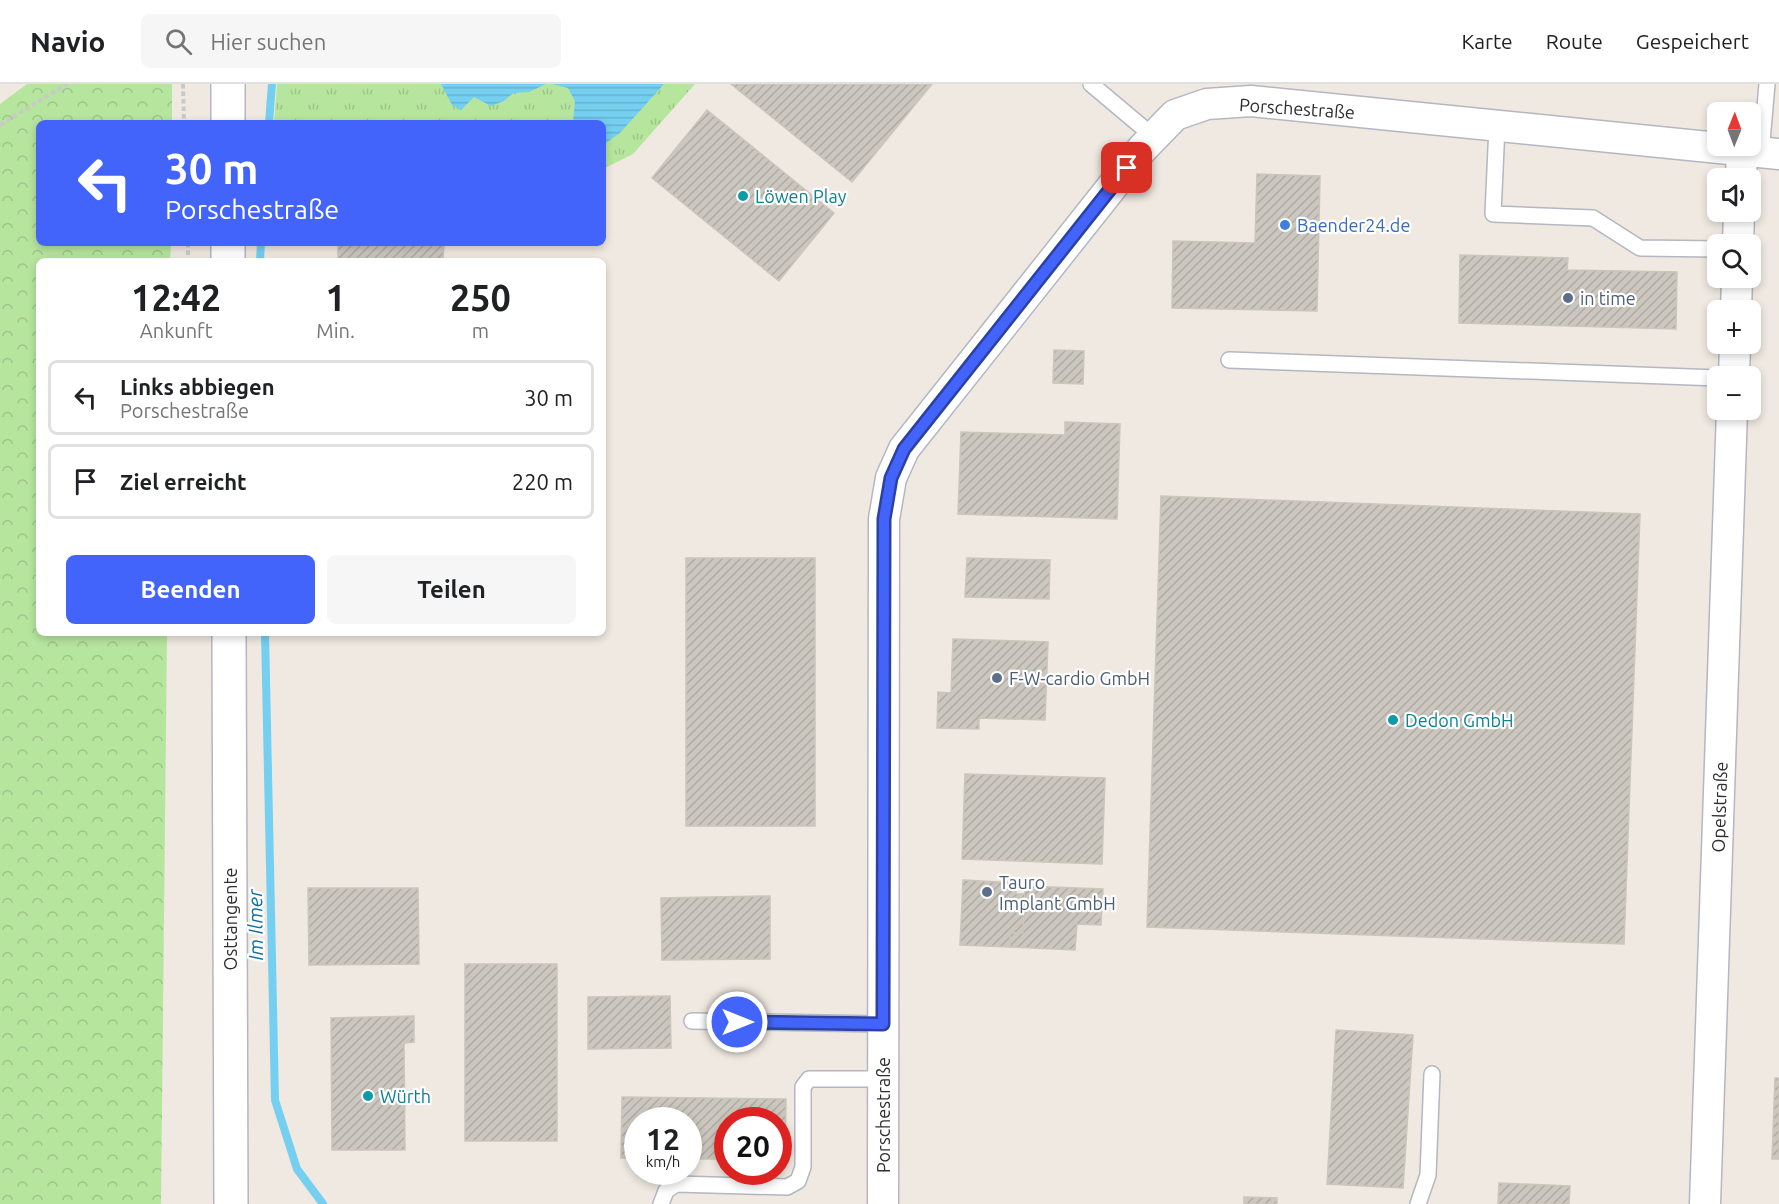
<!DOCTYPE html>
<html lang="de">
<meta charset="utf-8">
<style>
body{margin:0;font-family:Ubuntu,sans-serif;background:#f6f6f6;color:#202124;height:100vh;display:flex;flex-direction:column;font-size:22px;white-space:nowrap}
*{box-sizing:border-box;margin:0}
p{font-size:20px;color:#757577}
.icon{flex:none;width:33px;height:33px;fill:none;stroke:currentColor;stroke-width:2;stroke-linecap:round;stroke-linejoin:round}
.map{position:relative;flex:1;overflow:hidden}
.panel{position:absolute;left:36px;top:174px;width:570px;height:378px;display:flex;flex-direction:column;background:#fff;border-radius:9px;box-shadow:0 3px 9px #0003}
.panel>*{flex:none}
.guide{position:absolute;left:36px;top:36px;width:570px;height:126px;border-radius:9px;box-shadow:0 3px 9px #0003;background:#4264fb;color:#fff;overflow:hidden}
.needle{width:39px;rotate:1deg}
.buttons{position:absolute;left:1707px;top:18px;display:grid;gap:12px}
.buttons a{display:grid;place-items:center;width:54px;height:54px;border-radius:9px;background:#fff;box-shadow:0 3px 9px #0003;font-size:30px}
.speed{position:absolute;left:624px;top:1023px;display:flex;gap:12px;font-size:30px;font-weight:700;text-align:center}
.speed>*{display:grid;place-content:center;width:78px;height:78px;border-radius:50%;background:#fff;box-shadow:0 3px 9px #0003;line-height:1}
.speed small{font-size:15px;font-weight:400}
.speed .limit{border:9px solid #d22;background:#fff;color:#111}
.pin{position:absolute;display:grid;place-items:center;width:51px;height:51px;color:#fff;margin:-26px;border-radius:12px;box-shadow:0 3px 9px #0006}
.me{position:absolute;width:66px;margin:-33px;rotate:90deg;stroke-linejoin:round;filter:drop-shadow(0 0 4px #0008)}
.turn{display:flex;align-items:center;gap:21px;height:126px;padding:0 30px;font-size:27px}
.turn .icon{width:78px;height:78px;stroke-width:2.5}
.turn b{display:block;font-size:42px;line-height:51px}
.eta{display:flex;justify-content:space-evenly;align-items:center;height:102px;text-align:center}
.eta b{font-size:36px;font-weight:700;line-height:42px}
.primary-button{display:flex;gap:12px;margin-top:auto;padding:12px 30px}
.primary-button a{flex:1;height:69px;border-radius:9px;background:#4264fb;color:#fff;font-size:24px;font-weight:700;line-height:69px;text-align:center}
.primary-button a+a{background:#f6f6f6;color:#202124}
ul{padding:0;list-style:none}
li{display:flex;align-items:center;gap:18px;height:75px;margin:0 12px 9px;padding:0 18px;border:3px solid #e0e0e0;border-radius:9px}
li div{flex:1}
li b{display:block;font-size:22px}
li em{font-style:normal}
header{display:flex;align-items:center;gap:36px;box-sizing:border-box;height:84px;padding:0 30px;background:#fff;border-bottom:2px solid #e0e0e0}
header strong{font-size:28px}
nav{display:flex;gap:33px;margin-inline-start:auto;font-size:21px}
.search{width:420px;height:54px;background:#f6f6f6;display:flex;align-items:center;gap:15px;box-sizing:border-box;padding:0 21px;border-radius:9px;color:#757577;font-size:22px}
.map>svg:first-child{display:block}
.grass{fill:url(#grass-tufts)}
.forest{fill:url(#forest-crowns)}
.water{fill:url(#water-rules)}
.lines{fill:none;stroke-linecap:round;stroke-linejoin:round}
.stream{stroke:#75cff0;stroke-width:8}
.building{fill:url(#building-hatch);stroke:#cbc5ba;stroke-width:1.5}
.service-casing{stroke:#b4b7c1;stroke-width:18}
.minor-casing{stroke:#b4b7c1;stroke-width:33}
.tertiary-casing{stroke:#b4b7c1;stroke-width:36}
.path{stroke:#c9c9c9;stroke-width:4;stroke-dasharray:4.5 3;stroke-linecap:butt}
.service{stroke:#fff;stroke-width:15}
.minor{stroke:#fff;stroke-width:30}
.tertiary{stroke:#fff;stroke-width:33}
.route-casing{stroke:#2b41a3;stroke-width:15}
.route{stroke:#4264fb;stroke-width:10}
.culture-dot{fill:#0f9aa8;stroke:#fff;stroke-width:2}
.shop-dot{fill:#3f7fe0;stroke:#fff;stroke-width:2}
.service-dot{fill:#5c6f8a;stroke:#fff;stroke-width:2}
.labels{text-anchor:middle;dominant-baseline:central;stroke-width:4.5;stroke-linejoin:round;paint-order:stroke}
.street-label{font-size:18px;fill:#2e2e2e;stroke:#fff}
.culture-label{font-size:18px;fill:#0d838f;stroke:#fff;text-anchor:start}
.shop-label{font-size:18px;fill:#366cbe;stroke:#fff;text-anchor:start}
.service-label{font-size:18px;fill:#4e5e75;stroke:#fff;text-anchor:start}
.water-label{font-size:20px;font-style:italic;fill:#0d6fa3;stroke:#fff}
</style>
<header>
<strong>Navio</strong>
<div class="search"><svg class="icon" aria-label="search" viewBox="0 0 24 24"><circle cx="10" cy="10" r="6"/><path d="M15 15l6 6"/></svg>Hier suchen</div>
<nav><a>Karte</a><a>Route</a><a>Gespeichert</a></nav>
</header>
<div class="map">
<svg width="1779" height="1120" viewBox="0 0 1779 1120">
<defs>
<pattern id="grass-tufts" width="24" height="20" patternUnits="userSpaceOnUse" patternTransform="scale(1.5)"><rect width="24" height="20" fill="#b6e59e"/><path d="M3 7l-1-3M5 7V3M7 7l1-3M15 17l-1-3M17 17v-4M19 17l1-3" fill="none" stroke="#9dc588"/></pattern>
<pattern id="forest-crowns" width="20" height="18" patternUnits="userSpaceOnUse" patternTransform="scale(1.5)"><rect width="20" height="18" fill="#b6e59e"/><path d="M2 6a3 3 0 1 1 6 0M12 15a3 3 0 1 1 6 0" fill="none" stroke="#9dc588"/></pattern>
<pattern id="water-rules" width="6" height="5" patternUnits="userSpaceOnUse" patternTransform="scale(1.5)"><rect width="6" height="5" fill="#75cff0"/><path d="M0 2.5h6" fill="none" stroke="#66b2ce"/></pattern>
<pattern id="building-hatch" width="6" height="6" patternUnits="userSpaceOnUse" patternTransform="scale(1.5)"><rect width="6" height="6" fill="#cbc7bf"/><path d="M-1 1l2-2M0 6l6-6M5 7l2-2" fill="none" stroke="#afaba4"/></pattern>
</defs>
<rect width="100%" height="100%" fill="#efe9e1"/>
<!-- grass -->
<path class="grass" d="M277 0H695L633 70 603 85V39H274Z"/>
<!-- forest -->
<path class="forest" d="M27 0H172V39H39V159H171L170 177H39V549H167L161 1120H0V20Z"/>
<!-- water -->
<g class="water">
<path d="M441 0H546L529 8 513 9 504 17 491 22 474 13 461 26 452 21Z"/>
<path d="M552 0H664L620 49 603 61V39H573L575 17 568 4Z"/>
</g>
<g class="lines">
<!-- stream -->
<g class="stream">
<path d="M269 39 272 0"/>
<path d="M260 177 261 159"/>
<path d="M265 549 275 1016 297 1085 323 1120"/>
</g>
</g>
<!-- building -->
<g class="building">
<path d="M731 0H932L852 98Z"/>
<path d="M707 26 834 129 779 197 652 94Z"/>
<path d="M1257 90 1320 92 1317 227 1172 224 1173 157 1255 159Z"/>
<path d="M338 159H444L443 177H338Z"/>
<path d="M1460 171 1568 174 1567 186 1677 188 1676 245 1459 239Z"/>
<path d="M1054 266 1084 267 1083 300 1053 299Z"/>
<path d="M1065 338 1120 340 1117 435 958 430 961 348 1065 351Z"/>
<path d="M1161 412 1640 430 1624 860 1147 843Z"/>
<rect x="686" y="474" width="129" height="268"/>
<path d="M967 474 1050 476 1049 515 965 513Z"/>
<path d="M953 555 1048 558 1045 636 979 634V645L937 644 938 608 951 609Z"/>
<path d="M965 690 1105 694 1102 780 962 775Z"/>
<path d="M963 796 1016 799V810H1025L1023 849H1010V863L960 861Z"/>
<path d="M1025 802 1103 805 1101 841 1077 840 1075 866 1010 863V849H1023Z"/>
<path d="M308 804H418L419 880 309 881Z"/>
<path d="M770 812V875L662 876 661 814Z"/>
<rect x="465" y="880" width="92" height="177"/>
<path d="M670 912 671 964 588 965V913Z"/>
<path d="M414 932V958L404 959 405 1066H332L331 934Z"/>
<path d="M1336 946 1413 951 1403 1104 1327 1100Z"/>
<path d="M1775 994H1779V1075H1772Z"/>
<path d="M622 1013 786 1015 785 1076H778V1036H728V1075H688V1036H638V1074H621Z"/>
<path d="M1499 1099 1570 1102 1569 1120H1498Z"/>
<path d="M1244 1113 1277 1114V1120H1244Z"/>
</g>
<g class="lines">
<defs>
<g id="service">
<path d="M1091 0 1154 53"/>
<path d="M1497 42 1493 130 1593 134 1640 164 1718 165"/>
<path d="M1761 69 1767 0"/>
<path d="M1229 276 1718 294"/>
<path d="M692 937 883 940"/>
<path d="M661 1120 666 1107 676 1100 787 1103 798 1097 803 1083V1003L809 995H883"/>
<path d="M1418 1120 1428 1091 1432 990"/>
</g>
<g id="minor">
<path d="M1741 94 1742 66"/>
<path d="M1738 160 1739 128"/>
<path d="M1736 226 1737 194"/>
<path d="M1734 292 1735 260"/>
<path d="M883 1120 884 435 891 394 904 365 1142 65 1175 31 1207 20 1251 17 1779 70"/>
<path d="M1705 1120 1732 326"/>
</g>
<g id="tertiary">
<path d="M228 0V39"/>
<path d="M228 159V177"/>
<path d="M229 549 231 1120"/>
</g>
</defs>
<!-- service casing -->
<use href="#service" class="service-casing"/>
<!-- minor casing -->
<use href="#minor" class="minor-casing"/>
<!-- tertiary casing -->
<use href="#tertiary" class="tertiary-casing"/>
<!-- path -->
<g class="path">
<path d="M183 0 184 39"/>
<path d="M0 41 67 0"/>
<path d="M188 159V177"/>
</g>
<!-- service -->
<use href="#service" class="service"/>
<!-- minor -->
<use href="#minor" class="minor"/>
<!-- tertiary -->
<use href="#tertiary" class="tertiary"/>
</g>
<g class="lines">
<defs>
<path id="route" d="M737 938 883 940 884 435 891 394 904 365 1127 84"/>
</defs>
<!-- route casing -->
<use href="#route" class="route-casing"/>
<!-- route -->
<use href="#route" class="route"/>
</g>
<!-- markers -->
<g class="culture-dot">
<circle cx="743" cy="112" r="6"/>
<circle cx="1393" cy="636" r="6"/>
<circle cx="368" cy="1012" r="6"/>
</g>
<circle class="shop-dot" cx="1285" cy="141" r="6"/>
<g class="service-dot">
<circle cx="1568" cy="214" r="6"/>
<circle cx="997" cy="594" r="6"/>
<circle cx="987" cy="808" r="6"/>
</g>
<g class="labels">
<!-- street labels -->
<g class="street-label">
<text transform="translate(1297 24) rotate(4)">Porschestraße</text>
<text transform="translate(1719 723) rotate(-88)">Opelstraße</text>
<text transform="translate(230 835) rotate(-90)">Osttangente</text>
<text transform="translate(883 1031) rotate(-90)">Porschestraße</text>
</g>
<!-- culture labels -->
<g class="culture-label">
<text x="755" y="112">Löwen Play</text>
<text x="1405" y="636">Dedon GmbH</text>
<text x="380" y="1012">Würth</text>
</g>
<!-- shop labels -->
<g class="shop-label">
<text x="1297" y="141">Baender24.de</text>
</g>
<!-- service labels -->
<g class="service-label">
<text x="1580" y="214">in time</text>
<text x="1009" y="594">F-W-cardio GmbH</text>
<text x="999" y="798">Tauro<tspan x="999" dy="21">Implant GmbH</tspan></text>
</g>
<!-- water labels -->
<g class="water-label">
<text transform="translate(255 841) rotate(-91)">Im Ilmer</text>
</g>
</g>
</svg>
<div class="buttons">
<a><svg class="needle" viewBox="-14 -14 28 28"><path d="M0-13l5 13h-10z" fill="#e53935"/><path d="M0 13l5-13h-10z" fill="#757577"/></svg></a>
<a><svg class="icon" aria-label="sound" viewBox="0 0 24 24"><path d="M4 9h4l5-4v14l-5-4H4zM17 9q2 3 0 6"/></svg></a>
<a><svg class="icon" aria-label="search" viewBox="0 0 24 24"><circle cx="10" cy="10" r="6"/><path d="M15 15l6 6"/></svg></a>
<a>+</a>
<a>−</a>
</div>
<div class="speed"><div>12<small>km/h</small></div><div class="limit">20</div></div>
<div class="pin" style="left:1127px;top:84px;background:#d93025"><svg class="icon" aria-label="arrive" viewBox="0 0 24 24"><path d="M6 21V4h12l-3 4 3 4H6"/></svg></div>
<svg class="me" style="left:737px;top:938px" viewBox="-20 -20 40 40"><circle r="17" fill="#4264fb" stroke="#fff" stroke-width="3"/><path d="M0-11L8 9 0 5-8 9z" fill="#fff"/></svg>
<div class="guide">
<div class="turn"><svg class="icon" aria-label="left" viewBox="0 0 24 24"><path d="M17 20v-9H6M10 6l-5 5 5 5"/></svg><div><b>30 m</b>Porschestraße</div></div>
</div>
<section class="panel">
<div class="eta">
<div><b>12:42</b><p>Ankunft</p></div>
<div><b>1</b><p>Min.</p></div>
<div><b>250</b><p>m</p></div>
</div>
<ul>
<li><svg class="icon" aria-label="left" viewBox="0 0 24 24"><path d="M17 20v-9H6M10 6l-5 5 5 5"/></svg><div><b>Links abbiegen</b><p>Porschestraße</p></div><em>30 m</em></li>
<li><svg class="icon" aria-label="arrive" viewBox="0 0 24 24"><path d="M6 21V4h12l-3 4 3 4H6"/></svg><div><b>Ziel erreicht</b></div><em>220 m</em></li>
</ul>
<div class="primary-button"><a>Beenden</a><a>Teilen</a></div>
</section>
</div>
